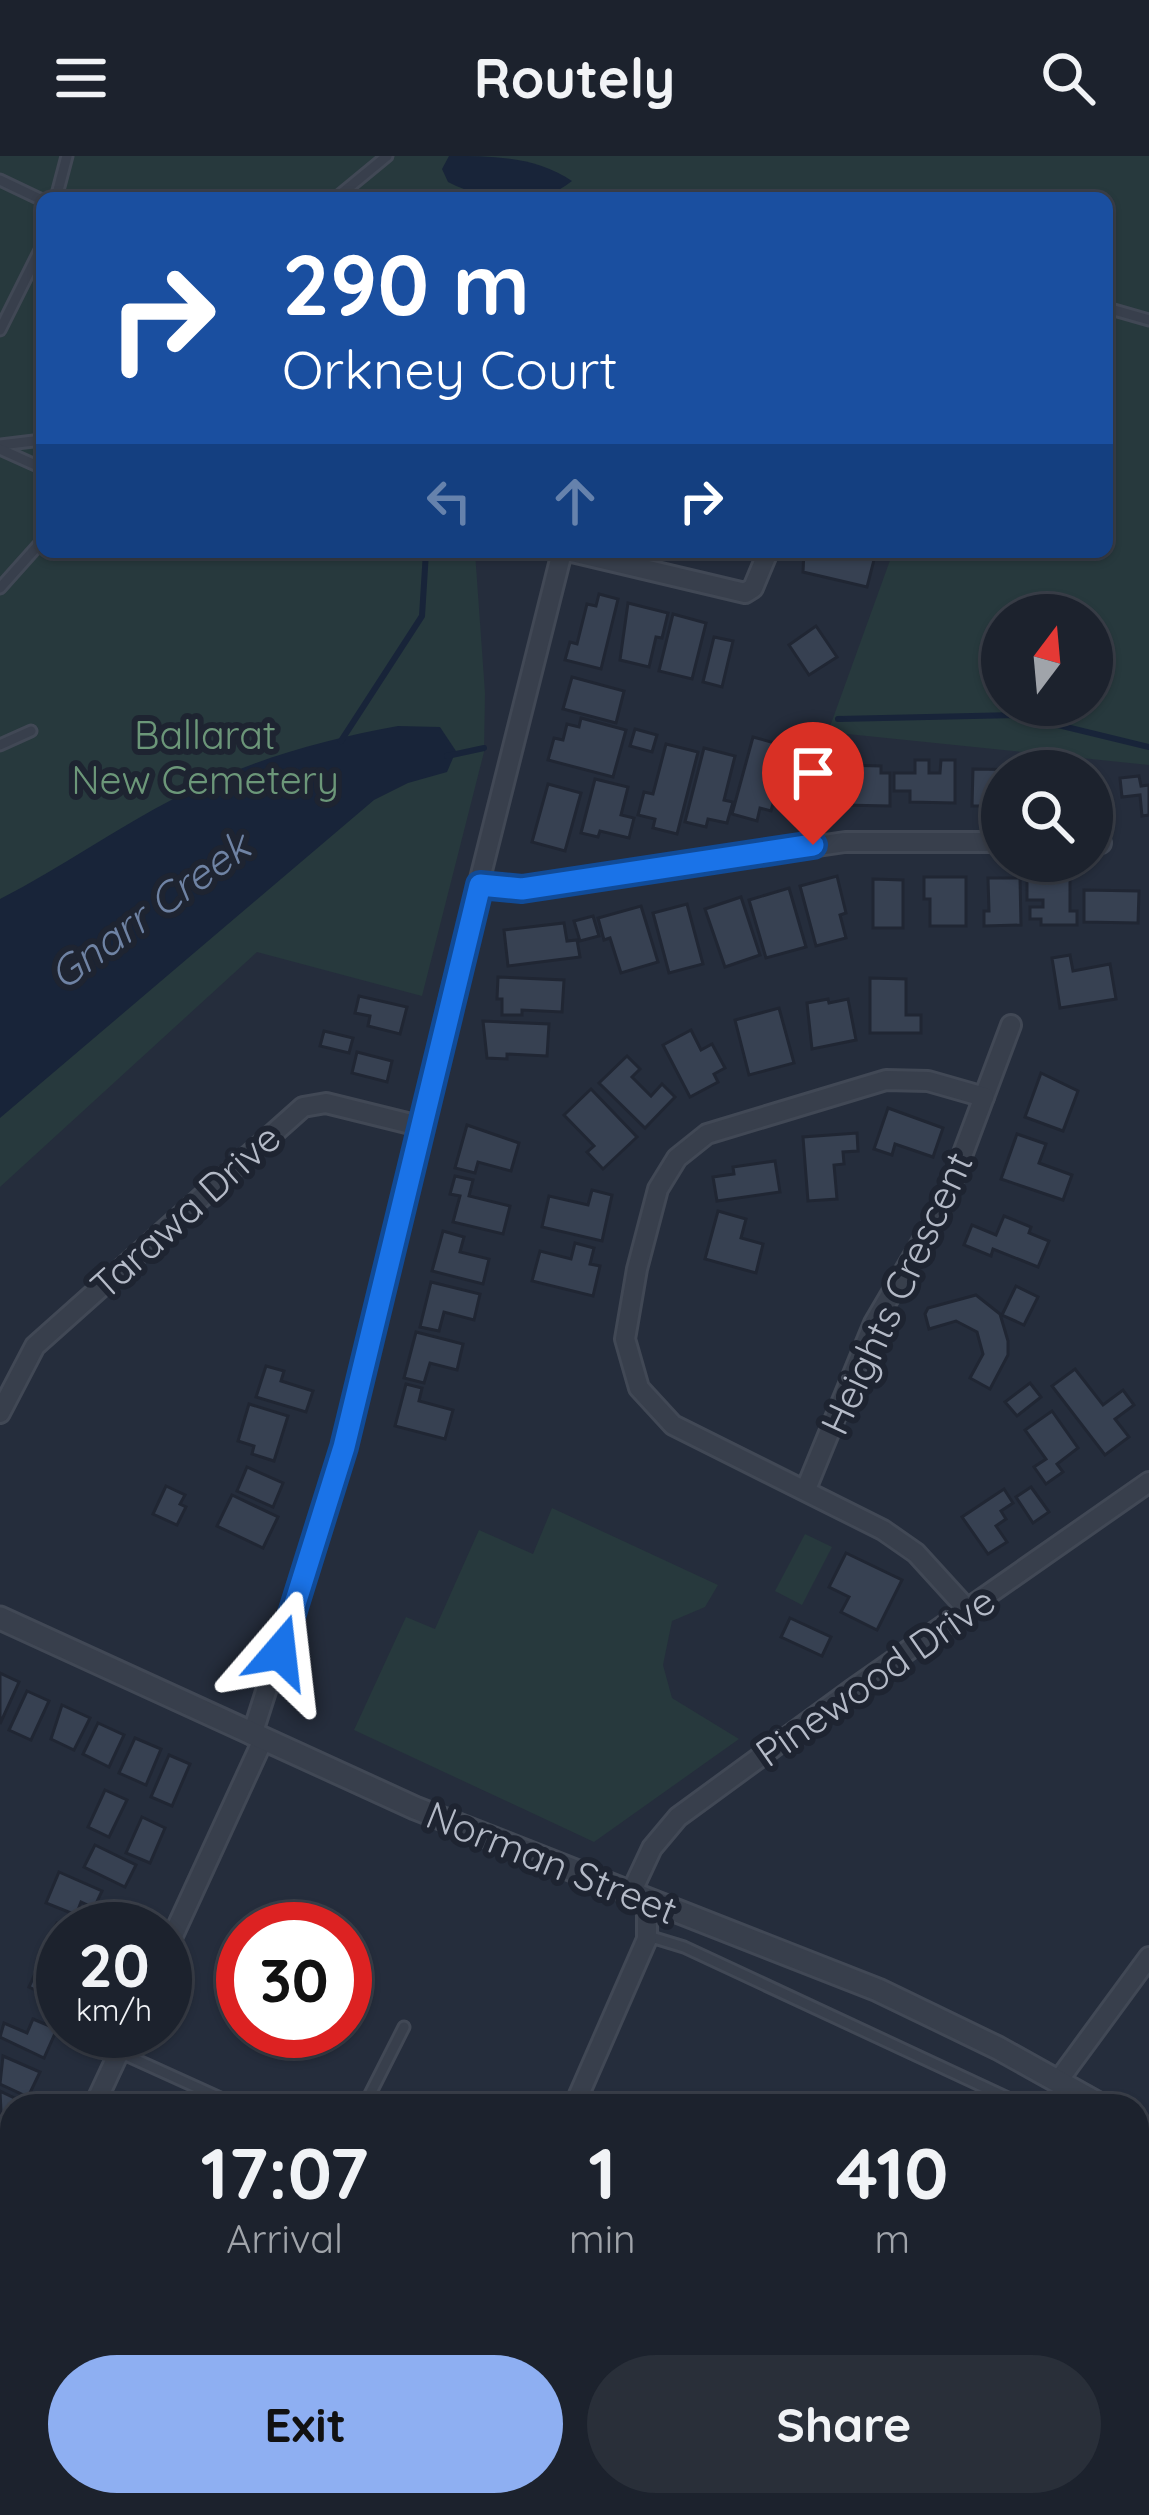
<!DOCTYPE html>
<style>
body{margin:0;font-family:Quicksand,sans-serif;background:#292f39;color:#f1f3f6;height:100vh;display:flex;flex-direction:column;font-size:45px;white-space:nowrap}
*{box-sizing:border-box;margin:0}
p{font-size:39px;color:#a0a4aa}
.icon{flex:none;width:66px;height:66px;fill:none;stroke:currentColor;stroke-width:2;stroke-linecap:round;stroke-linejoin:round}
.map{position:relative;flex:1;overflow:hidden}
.details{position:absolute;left:0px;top:1938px;width:1149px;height:423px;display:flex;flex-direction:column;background:#1c222d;border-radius:36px 36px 0 0;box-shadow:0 3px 9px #0004,0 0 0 3px #3a3f49}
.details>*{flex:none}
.banner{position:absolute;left:36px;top:36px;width:1077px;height:366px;border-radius:18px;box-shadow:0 3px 9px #0004,0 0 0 3px #3a3f49;background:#1a4fa0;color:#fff;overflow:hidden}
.needle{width:78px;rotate:16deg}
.fabs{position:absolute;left:981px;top:438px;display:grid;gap:24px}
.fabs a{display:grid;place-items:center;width:132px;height:132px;border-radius:50%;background:#1c222d;box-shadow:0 3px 9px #0004,0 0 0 3px #3a3f49;font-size:60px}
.speed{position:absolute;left:36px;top:1746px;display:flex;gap:24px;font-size:60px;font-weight:700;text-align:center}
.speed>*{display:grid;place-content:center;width:156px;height:156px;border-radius:50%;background:#1c222d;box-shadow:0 3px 9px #0004,0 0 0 3px #3a3f49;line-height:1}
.speed small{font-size:30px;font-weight:400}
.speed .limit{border:18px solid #d22;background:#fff;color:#111}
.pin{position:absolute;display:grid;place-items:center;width:102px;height:102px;color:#fff;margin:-123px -51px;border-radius:50% 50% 50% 0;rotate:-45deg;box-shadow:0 0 12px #0007}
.pin .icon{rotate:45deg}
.me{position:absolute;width:132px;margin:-66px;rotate:17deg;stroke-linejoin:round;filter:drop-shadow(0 0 9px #0008)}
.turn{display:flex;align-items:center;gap:42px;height:252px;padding:0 48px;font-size:54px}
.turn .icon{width:156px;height:156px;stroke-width:2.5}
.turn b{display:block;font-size:84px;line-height:102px}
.lanes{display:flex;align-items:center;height:114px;padding:0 48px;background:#0003;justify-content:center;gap:60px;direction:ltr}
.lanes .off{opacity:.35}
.eta{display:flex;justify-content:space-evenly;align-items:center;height:204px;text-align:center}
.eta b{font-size:72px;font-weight:700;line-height:84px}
.cta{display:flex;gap:24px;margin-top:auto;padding:24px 48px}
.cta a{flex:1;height:138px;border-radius:72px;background:#8eaff2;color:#111;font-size:48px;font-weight:700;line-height:138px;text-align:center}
.cta a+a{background:#292f39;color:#f1f3f6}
header{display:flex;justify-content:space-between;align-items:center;height:156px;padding:0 48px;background:#1c222d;font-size:54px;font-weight:700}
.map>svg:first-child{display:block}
.green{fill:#27393d;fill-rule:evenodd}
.water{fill:#182439}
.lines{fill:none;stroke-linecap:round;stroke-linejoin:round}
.stream{stroke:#182439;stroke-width:6}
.building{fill:#374152;stroke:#202633;stroke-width:3}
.service-casing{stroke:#414855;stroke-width:15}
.minor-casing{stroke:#414855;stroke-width:24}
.tertiary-casing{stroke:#414855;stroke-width:27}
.service{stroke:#383f4c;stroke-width:9}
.minor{stroke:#383f4c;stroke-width:18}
.tertiary{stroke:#383f4c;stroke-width:21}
.route-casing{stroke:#114b97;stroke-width:30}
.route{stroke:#1a73e8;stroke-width:21}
.labels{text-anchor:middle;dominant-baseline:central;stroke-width:12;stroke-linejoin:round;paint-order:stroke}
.park-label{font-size:39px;fill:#6c9779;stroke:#1e2431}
.street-label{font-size:39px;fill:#b4bac7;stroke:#1e2431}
.water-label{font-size:42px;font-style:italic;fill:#6f83a4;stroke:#1e2431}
</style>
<header><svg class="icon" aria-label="menu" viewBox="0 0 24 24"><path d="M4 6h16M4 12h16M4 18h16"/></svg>Routely<svg class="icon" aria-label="search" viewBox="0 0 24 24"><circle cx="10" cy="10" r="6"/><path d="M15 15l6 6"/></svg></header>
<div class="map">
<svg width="1149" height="2359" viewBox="0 0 1149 2359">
<rect width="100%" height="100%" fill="#252d3c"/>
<!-- green -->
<g class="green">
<path d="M0 0H1149V609L828 576 893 396H1107V42H42V396H475L485 537 484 596 422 840 257 796 0 1031ZM1002 459H1092V549H1002Z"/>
<path d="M552 1352 718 1429 705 1451 672 1465 663 1509 672 1542 739 1583 594 1686 354 1574 406 1461 435 1473 479 1374 533 1398Z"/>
<path d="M805 1378 832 1391 802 1449 775 1435Z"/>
<path d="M715 2349H1034L1057 2359H738Z"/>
</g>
<!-- water -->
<g class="water">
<path d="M449 0C493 0 535 0 572 25 537 54 486 45 448 26L442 13Z"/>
<path d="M398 570 440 571 456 595 447 616 408 627 374 644 0 962V743C61 712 116 672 177 641 248 605 320 584 398 570Z"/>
</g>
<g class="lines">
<!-- stream -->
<g class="stream">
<path d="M838 563 1017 559 1149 591"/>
<path d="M341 585 422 460 426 396"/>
<path d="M447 600 484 592"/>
<path d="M943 2349 967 2359"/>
</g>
</g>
<!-- building -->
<g class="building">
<path d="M804 396 875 400 867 431 803 416Z"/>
<path d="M599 438 618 443 601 513 565 504 570 486 577 488 587 448 596 450Z"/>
<path d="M628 447 668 457 662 482 656 481 649 511 620 504Z"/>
<path d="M673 458 706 467 692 523 659 515Z"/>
<path d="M816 470 837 501 809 519 789 489Z"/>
<path d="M714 481 733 485 722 531 703 526Z"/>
<path d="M572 521 624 535 616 567 563 553Z"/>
<path d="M581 562 626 574 613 621 548 604 554 582 563 584 567 568 579 571Z"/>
<path d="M635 573 657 579 652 596 630 590Z"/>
<path d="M798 578 825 586 819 606 825 607 818 632 827 634 821 656 780 645Z"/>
<path d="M753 581 789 591 771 655 760 652 757 665 732 658Z"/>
<path d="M666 588 698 596 677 678 653 672 655 663 638 659 644 636 653 638Z"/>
<path d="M704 592 735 600 724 644 733 646 727 667 708 663 706 671 685 666Z"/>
<path d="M915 604H929V617H940L941 604H955V647L910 646V635H894V617H915Z"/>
<path d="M843 609 881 610V617H890V650L842 649Z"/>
<path d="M973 613 1026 614V615H1002V650H972Z"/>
<path d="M1139 620 1141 630 1149 629V659L1142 660 1140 639 1122 641 1120 622Z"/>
<path d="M595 623 628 631 621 659 634 662 629 682 600 675 598 681 581 677Z"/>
<path d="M548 628 581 637 565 695 532 686Z"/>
<path d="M837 720 846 757 840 759 846 782 816 790 800 730Z"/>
<path d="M924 721H966V770H930V743H924Z"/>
<path d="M988 722H1020L1021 769 984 770V755H989Z"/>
<path d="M873 723 903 724V772H873Z"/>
<path d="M1027 723H1070V755H1077V769H1041V763H1030V751H1043V744H1027Z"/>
<path d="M789 732 806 791 766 802 749 744Z"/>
<path d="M1084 734 1139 735 1138 767 1084 766Z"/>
<path d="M741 741 760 799 725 811 705 753Z"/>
<path d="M687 748 703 808 669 817 653 757Z"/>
<path d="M641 750 658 806 621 817 610 782 604 784 598 762Z"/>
<path d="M593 760 599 780 580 785 574 765Z"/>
<path d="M564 767 567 785 577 784 580 801 508 810 504 774Z"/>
<path d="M1070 799 1073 815 1110 808 1116 843 1060 852 1052 802Z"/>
<path d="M498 821 564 824 562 856 522 854V859H502V843H497Z"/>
<path d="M870 822 906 823V859H921V877H870Z"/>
<path d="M359 840 407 851 400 878 368 870 370 860 355 857Z"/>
<path d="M828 843 829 847 848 843 856 884 812 893 807 847Z"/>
<path d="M779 852 794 907 749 919 735 864Z"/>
<path d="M483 865 549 868 547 900 507 898V903L487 902Z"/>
<path d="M691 874 701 894 712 888 725 912 714 918 718 926 690 941 663 889Z"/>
<path d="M324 875 353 882 349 897 320 890Z"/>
<path d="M357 896 392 905 387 926 352 917Z"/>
<path d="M627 900 640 913 632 921 651 940 662 928 675 941 645 972 599 927Z"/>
<path d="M1041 917 1078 935 1063 975 1025 961Z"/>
<path d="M591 933 637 981 603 1013 587 996 594 990 564 959Z"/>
<path d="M888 952 943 972 933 1001 895 988 892 999 874 993Z"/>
<path d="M467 969 519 987 511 1015 478 1006 475 1017 455 1012Z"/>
<path d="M857 977 858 995 843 996 844 1008 834 1009 837 1043 808 1045 803 981Z"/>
<path d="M1017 978 1046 988 1039 1007 1072 1019 1063 1044 1001 1023Z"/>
<path d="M775 1005 780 1036 717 1045 713 1021 734 1018 733 1011Z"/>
<path d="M455 1020 473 1024 469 1040 510 1050 503 1078 453 1066 460 1040 450 1038Z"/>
<path d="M592 1034 612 1039 602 1085 542 1071 549 1040 588 1049Z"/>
<path d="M718 1055 746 1063 741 1082 763 1088 756 1117 705 1103Z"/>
<path d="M1004 1060 1031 1071 1029 1077 1049 1085 1038 1111 993 1093 991 1100 964 1089 972 1069 996 1079Z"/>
<path d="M443 1075 464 1081 460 1096 489 1103 483 1128 432 1115Z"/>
<path d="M575 1087 594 1092 590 1108 600 1110 593 1140 532 1125 540 1095 571 1103Z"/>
<path d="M431 1126 480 1138 474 1164 444 1156 439 1175 420 1171Z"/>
<path d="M1016 1130 1038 1141 1024 1169 1002 1159Z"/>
<path d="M976 1139 1000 1158 1008 1185V1199L990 1233 970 1222 983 1198 977 1176 956 1165 929 1173 925 1158 928 1152Z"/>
<path d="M416 1176 463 1188 457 1214 430 1207 424 1227 404 1222Z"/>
<path d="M266 1210 284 1215 281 1225 313 1235 306 1256 256 1241Z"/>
<path d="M1075 1213 1103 1249 1123 1234 1134 1249 1115 1263 1129 1281 1105 1299 1052 1230Z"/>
<path d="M1030 1227 1041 1241 1017 1260 1005 1246Z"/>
<path d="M406 1228 422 1232 419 1245 453 1254 445 1283 395 1270Z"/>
<path d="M249 1248 288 1260 274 1305 252 1298 254 1290 238 1285Z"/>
<path d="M1052 1255 1078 1292 1057 1308 1063 1316 1046 1328 1034 1311 1046 1303 1025 1274Z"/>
<path d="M247 1311 283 1327 273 1351 237 1335Z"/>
<path d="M166 1330 185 1339 180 1348 186 1351 177 1369 153 1358Z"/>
<path d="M1031 1331 1049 1356 1033 1367 1016 1341Z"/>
<path d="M1004 1333 1013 1347 1001 1355 1006 1363 996 1370 1007 1386 988 1398 962 1361Z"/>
<path d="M232 1339 278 1361 263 1392 217 1370Z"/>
<path d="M846 1397 902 1424 877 1474 841 1456 849 1441 829 1431Z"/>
<path d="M790 1462 831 1481 822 1500 781 1481Z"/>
<path d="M0 1517 19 1526 0 1568Z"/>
<path d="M27 1535 49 1545 31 1584 9 1574Z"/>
<path d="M62 1549 90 1562 74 1594 51 1583Z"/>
<path d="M98 1567 124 1579 109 1611 83 1598Z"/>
<path d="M135 1582 161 1593 146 1629 119 1617Z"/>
<path d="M169 1599 190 1608 172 1650 151 1641Z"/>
<path d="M105 1634 127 1644 109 1681 88 1671Z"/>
<path d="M142 1661 165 1672 150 1707 126 1697Z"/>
<path d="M95 1689 136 1709 125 1731 84 1711Z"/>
<path d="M59 1716 102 1735 94 1752 81 1746 76 1759 46 1747Z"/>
<path d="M57 1767 70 1773H63V1807L42 1797Z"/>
<path d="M40 1807 63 1818V1839L59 1837 56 1844 29 1831Z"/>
<path d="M33 1863 57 1873 44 1902 0 1881 4 1867 27 1877Z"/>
<path d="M3 1900 40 1916 28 1941 0 1928Z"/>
<path d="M0 1935 27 1948 12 1950V1961L2 1976Z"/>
</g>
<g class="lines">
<defs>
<g id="service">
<path d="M0 24 42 44"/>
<path d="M56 42 67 0"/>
<path d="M336 42 387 0"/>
<path d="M1107 152 1149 164"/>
<path d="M0 174 42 90"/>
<path d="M0 289 42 284"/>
<path d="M0 293 42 312"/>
<path d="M0 432 42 385"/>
<path d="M0 589 31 575"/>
<path d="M648 1780 684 1791 1025 1950"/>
<path d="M119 1896 238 1950"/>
<path d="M364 1950 404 1871"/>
</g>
<g id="minor">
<path d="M572 396 745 437 753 432 768 396"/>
<path d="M1092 687H1101"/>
<path d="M480 729 522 733 845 686H1002"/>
<path d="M984 941 1011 869"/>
<path d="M0 1257 35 1190 303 951 326 947 419 970"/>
<path d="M806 1333 874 1167 944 1048 984 941 928 925 886 924 707 978 677 1002 658 1033 637 1113 625 1183 639 1232 673 1269 883 1374 916 1397 967 1453"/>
<path d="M252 1579 344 1291 450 842 562 396"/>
<path d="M630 1739 652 1692 678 1661 853 1533 1149 1326"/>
<path d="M165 1797 263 1584"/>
<path d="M1058 1925 1149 1801"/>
<path d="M94 1950 129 1875"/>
<path d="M574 1950 647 1783V1745"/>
<path d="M0 2154 12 2128"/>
<path d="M391 2359 396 2349"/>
</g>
<g id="tertiary">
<path d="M0 1462 415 1652 878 1834 998 1892 1102 1950"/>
<path d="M1137 1970 1149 1976"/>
</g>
</defs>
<!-- service casing -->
<use href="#service" class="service-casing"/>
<!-- minor casing -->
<use href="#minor" class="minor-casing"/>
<!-- tertiary casing -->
<use href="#tertiary" class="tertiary-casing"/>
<!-- service -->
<use href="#service" class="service"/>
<!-- minor -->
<use href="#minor" class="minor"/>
<!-- tertiary -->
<use href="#tertiary" class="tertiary"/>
</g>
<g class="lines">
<defs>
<path id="route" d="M280 1496 344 1291 480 729 522 733 813 689"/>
</defs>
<!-- route casing -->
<use href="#route" class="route-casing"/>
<!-- route -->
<use href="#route" class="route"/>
</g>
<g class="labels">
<!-- park labels -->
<g class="park-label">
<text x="205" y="578">Ballarat<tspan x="205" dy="45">New Cemetery</tspan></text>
</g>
<!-- street labels -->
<g class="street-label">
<text transform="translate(185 1055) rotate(-42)">Tarawa Drive</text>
<text transform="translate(896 1137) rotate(-65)">Heights Crescent</text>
<text transform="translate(875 1520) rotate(-35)">Pinewood Drive</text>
<text transform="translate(552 1706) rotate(22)">Norman Street</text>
</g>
<!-- water labels -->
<g class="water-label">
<text transform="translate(149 754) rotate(-36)">Gnarr Creek</text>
</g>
</g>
</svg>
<div class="fabs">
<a><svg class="needle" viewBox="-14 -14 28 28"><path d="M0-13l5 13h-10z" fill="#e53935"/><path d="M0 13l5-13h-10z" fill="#a0a4aa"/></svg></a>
<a><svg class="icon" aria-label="search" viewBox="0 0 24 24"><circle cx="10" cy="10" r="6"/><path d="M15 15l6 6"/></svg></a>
</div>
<div class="speed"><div>20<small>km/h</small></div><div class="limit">30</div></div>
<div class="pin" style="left:813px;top:689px;background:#d93025"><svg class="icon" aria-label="arrive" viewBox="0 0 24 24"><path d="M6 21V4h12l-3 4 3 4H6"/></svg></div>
<svg class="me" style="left:280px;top:1496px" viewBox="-20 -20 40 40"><path d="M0-17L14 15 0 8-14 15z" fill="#1a73e8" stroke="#fff" stroke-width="4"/></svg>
<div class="banner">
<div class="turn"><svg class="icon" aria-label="right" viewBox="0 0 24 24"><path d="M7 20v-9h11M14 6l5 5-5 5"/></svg><div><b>290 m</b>Orkney Court</div></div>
<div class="lanes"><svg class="icon off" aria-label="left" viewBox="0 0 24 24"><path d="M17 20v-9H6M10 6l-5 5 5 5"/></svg><svg class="icon off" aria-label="ahead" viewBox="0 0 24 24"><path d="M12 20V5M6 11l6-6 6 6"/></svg><svg class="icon" aria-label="right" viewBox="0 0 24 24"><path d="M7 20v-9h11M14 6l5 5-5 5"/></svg></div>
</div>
<section class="details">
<div class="eta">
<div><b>17:07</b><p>Arrival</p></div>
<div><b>1</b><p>min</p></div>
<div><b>410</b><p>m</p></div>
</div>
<div class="cta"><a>Exit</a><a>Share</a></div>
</section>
</div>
